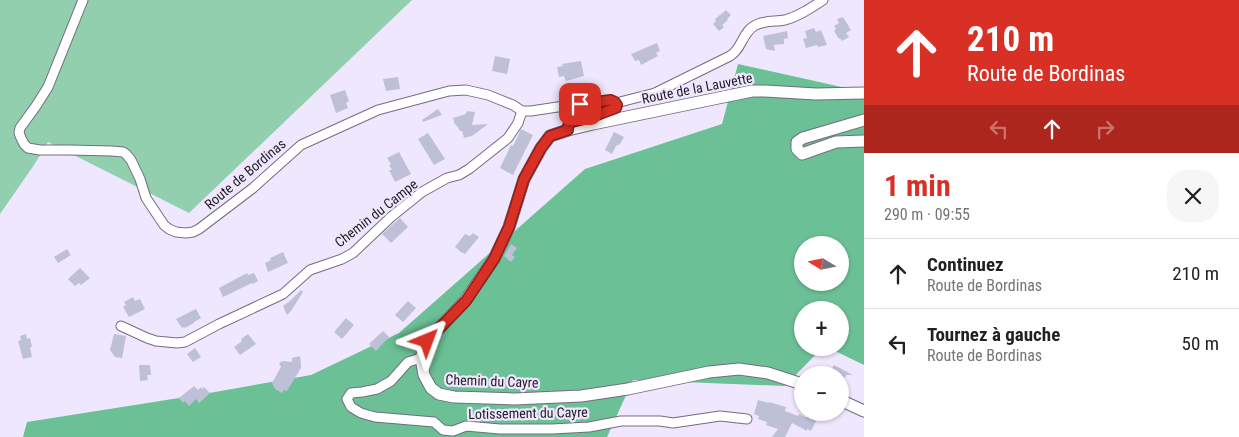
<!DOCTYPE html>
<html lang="fr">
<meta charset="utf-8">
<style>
body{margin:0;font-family:"Roboto Condensed",sans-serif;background:#f6f6f6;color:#202124;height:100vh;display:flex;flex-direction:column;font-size:19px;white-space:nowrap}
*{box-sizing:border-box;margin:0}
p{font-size:16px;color:#757577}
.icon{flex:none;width:28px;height:28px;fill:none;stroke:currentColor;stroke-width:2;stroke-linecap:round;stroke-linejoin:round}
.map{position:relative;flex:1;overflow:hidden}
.sheet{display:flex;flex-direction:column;background:#fff;width:375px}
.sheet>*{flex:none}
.top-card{background:#d93025;color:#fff;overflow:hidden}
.needle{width:32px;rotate:280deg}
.tools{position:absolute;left:794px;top:236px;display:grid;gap:10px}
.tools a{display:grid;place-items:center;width:55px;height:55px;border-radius:50%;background:#fff;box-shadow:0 1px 4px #0004;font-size:25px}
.pin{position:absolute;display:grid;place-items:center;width:42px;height:42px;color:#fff;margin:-21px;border-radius:10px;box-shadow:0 2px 8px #0006}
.me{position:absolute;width:55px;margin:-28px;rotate:44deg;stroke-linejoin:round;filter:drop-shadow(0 0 4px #0008)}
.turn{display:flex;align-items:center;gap:18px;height:105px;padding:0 20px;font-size:22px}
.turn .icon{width:65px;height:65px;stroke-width:2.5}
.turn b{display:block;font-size:35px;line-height:42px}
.lanes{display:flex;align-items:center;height:48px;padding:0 20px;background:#0003;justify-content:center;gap:25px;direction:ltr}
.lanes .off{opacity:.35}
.round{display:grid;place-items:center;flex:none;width:52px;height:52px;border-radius:20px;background:#f6f6f6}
.head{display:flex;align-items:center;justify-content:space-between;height:85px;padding:0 20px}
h1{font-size:30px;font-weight:700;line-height:38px;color:#d93025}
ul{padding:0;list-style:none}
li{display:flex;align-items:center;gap:15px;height:70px;padding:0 20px;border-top:1px solid #e0e0e0}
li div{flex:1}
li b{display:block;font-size:19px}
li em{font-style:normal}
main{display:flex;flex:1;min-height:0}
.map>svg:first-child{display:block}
.green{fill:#91cfae}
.forest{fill:#6cc096;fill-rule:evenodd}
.building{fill:#bec0d7}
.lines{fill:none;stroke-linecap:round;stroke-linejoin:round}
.minor-casing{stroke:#746c80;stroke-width:11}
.tertiary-casing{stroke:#746c80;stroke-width:13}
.minor{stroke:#fff;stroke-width:9}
.tertiary{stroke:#fff;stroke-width:11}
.route-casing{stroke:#8d1f18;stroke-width:12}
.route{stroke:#d93025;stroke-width:9}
.labels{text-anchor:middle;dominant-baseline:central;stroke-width:4.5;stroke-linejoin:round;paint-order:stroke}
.street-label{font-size:14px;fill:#201d25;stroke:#efe7fd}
</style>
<main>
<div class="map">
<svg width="864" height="437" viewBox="0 0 864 437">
<rect width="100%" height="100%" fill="#efe7fd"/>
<!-- green -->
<path class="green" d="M0 0H412L189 213 48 142 34 165 0 214Z"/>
<!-- forest -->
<path class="forest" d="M738 64 864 92V365L829 348H840V310H802V348H822L785 386 633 380 607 437H23L27 422 198 395 311 375 399 333 585 169 722 124ZM802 245H840V282H802Z"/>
<!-- building -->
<g class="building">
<path d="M726 10 731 15 727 19 728 20 722 25 724 27 719 31 713 24 716 21 715 19Z"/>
<path d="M843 17 851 30 846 33 849 37 842 41 840 38 839 39 834 31 836 29 834 26 839 23 837 19Z"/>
<path d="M814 28 816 32 821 30 827 45 818 47 817 45 806 48 803 39 807 38 805 31Z"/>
<path d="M787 31 788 38 784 39V44L774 45 775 51 766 49 763 36Z"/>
<path d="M657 43 660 51 656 53 658 56 641 65 639 60 635 61 631 54Z"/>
<path d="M495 56 510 59 507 74 492 71Z"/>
<path d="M581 61 584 76 566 81 564 76 559 77 557 67 563 66 562 64Z"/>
<path d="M398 77 400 89 386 91 383 79Z"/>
<path d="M345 90 349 101 346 103 348 108 336 113 330 95Z"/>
<path d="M438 109 442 115 423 122 422 120Z"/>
<path d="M467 111 475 112 472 125 488 124 472 136 464 138 462 131H460L458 127H457L456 124 455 125 453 118 466 114Z"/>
<path d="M521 129 533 135 513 175 500 168 511 145 513 146Z"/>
<path d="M614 132 624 137 620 144 616 146 612 154 605 150Z"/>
<path d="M428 133 445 159 434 165 418 139Z"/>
<path d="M399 152 411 174 395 182 389 170H392L389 165 391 164 387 158Z"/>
<path d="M400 218 408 227 391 243 382 234Z"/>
<path d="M473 233 479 237 465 254 459 251V250L455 247 465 234 470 236Z"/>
<path d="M511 244 517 248 512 255 515 257 511 262 504 256Z"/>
<path d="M67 249 71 255 58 263 54 257Z"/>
<path d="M283 252 288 263 268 272 265 263 271 260 270 258Z"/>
<path d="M80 268 90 278 81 285 79 283 75 286 68 279Z"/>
<path d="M247 273 248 275 254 273 258 281 253 284 252 283 223 297 219 288Z"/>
<path d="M301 290 303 292 291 311 287 315 283 306 290 301Z"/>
<path d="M133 297 135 301 140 299 145 309 129 317 123 307 126 305 124 302Z"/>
<path d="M408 301 416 308 403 322 395 315Z"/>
<path d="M196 309 201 318 194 322V323L185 328 184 327 182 328 176 319Z"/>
<path d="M346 318 354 325 342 339 334 332Z"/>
<path d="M383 331 389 337 376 351 369 344Z"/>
<path d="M26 334 27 339 30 338 32 347H30L32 357 23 359 18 341 21 340 20 336Z"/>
<path d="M114 334 126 336 122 358 115 357 110 350Z"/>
<path d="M248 334 256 344 240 355 234 347 242 341 241 339Z"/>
<path d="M195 348 201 357 193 362 187 354Z"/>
<path d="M300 356 301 364V368L287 391 284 390 282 393 275 389 272 383 281 367 279 363 283 361 292 362V358Z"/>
<path d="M139 365H150L151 375H147L148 380 140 381Z"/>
<path d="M834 365 853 375H846L840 387V375H828Z"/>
<path d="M194 386 198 390 201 387 202 389 204 387 210 393 199 403 196 399 189 406 185 401 183 403 179 398Z"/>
<path d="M758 400 769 403V402L786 407 785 411 798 416 799 414 806 418 807 416 816 421 811 431 807 429V431L792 423 785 437H772L778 429 766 425 767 422 758 419 759 416 754 414Z"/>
</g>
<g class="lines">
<defs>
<g id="minor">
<path d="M83 0 48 87 36 106 20 128 19 133 21 138 24 144 28 148 40 150H69L112 151 123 152 126 154 131 160 140 179 146 198 164 225 169 229 176 232 186 233 193 232 199 229 253 188 301 145 378 110 449 91 466 90 488 95 513 105 522 111H531L564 106 611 100 615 102 617 105 615 108 592 117 569 124 567 127 568 130"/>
<path d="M616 103 655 93 730 56C742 49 742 33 754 26 763 20 775 22 785 20 799 16 811 8 823 0"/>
<path d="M121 326 147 338 156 341 177 343 185 342 219 324 283 294 310 270 342 259 353 253 391 217 422 192 447 178 459 175 469 169 508 138 518 123 522 111"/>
<path d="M421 358 408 362 391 381 377 389 362 392 351 393 347 399 351 407 361 413 375 417 434 422 443 430 453 431 466 426 500 429H552L589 427 621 421H660L673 423 720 416 747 419"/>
</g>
<g id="tertiary">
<path d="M864 120 803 138 797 142V149L802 154 836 142 864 141"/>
<path d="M802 384 768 373 739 369 709 372 628 389 581 396 514 399 454 397 439 394 431 388 424 375 421 358 427 341 465 301 494 259 509 227 524 179 541 148 550 136 568 130 593 124 752 91H765L816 94 864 93"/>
<path d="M840 400 864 411"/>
</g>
</defs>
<!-- minor casing -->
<use href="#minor" class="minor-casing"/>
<!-- tertiary casing -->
<use href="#tertiary" class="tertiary-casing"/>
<!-- minor -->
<use href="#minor" class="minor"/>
<!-- tertiary -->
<use href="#tertiary" class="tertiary"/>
</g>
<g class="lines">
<defs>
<path id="route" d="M427 341 466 301 494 259 509 227 524 179 541 148 550 136 568 130V127L569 124 572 122 592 117 616 108 617 105 615 102 611 100 580 104"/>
</defs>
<!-- route casing -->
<use href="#route" class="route-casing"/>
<!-- route -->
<use href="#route" class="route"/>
</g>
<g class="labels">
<!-- street labels -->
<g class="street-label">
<text transform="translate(697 88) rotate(-11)">Route de la Lauvette</text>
<text transform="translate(245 174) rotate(-40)">Route de Bordinas</text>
<text transform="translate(376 213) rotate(-38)">Chemin du Campe</text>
<text transform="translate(492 381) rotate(2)">Chemin du Cayre</text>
<text transform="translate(528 413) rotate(-1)">Lotissement du Cayre</text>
</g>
</g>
</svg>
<div class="tools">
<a><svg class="needle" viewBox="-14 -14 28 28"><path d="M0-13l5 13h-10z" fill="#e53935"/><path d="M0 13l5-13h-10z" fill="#757577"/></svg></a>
<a>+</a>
<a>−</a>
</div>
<div class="pin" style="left:580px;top:104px;background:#d93025"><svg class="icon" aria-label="arrive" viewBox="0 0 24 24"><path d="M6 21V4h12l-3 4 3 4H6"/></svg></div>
<svg class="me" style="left:427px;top:341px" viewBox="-20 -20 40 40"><path d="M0-17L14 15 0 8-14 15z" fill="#d93025" stroke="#fff" stroke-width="4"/></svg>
</div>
<section class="sheet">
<div class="top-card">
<div class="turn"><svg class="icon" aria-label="ahead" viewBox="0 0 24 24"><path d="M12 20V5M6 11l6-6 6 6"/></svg><div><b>210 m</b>Route de Bordinas</div></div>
<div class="lanes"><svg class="icon off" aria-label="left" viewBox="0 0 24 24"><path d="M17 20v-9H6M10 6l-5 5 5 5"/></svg><svg class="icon" aria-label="ahead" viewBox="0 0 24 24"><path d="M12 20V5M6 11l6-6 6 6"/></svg><svg class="icon off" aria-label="right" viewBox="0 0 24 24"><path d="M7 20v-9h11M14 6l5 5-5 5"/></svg></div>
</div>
<div class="head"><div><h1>1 min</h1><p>290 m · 09:55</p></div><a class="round"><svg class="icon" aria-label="close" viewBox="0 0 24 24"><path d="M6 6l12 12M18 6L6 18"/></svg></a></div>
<ul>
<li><svg class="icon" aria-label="ahead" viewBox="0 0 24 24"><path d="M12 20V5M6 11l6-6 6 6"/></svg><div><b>Continuez</b><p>Route de Bordinas</p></div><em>210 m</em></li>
<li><svg class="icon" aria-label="left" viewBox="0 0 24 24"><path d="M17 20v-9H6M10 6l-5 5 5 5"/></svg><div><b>Tournez à gauche</b><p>Route de Bordinas</p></div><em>50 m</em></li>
</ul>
</section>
</main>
